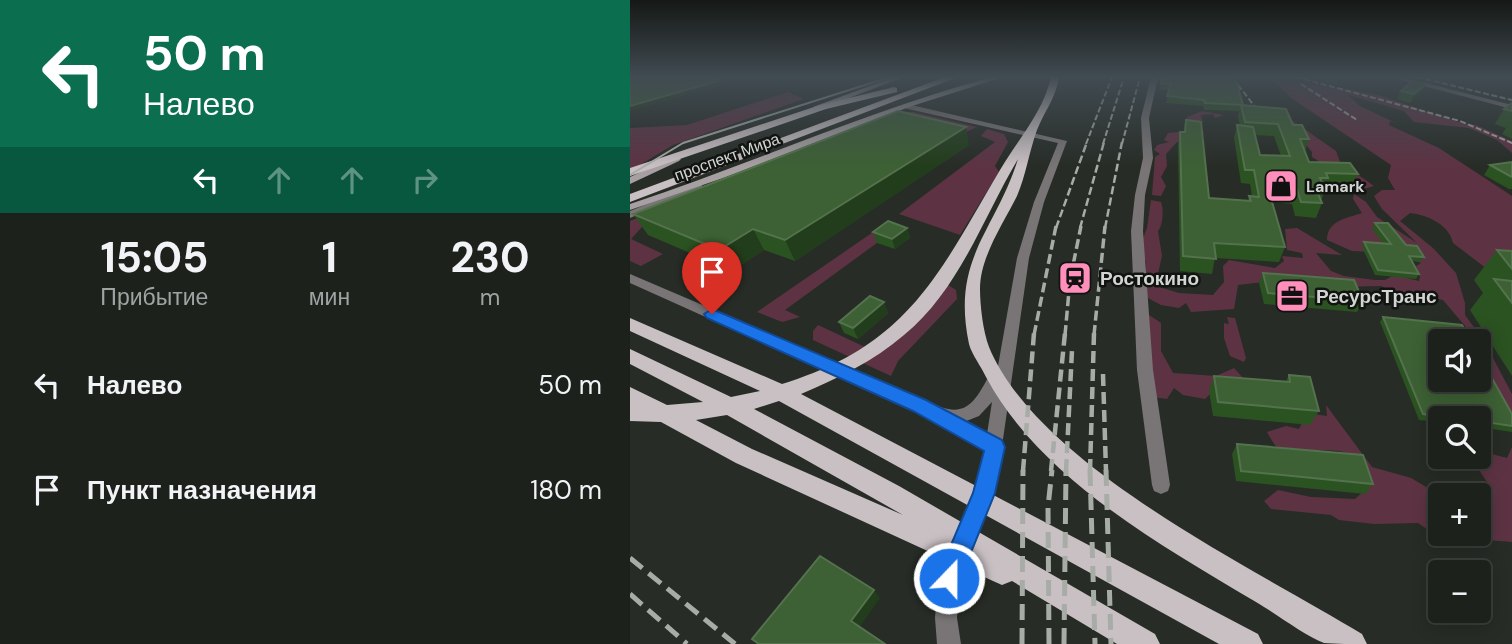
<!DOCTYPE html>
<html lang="ru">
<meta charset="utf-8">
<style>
body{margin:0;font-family:"DM Sans",sans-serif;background:#252925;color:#f1f3f6;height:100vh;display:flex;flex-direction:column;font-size:26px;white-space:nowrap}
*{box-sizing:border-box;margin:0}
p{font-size:23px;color:#a0a3a3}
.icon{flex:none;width:38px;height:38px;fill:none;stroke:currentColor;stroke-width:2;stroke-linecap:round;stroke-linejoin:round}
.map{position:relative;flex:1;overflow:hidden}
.details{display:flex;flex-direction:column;background:#1d211c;width:630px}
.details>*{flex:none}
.banner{background:#0b6e4f;color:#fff;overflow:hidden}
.fabs{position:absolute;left:798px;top:329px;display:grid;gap:14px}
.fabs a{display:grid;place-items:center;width:63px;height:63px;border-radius:7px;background:#1d211c;box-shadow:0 4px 18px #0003,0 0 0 2px #3b3e3b;font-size:35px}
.pin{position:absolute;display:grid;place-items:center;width:60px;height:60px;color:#fff;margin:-72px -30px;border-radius:50% 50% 50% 0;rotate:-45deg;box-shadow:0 0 7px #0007}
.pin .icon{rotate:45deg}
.me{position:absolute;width:77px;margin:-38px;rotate:22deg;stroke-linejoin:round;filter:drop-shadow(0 0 5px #0008)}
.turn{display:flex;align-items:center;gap:24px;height:147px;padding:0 28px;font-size:32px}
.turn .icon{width:91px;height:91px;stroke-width:2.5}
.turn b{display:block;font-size:49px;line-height:60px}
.lanes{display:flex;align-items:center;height:66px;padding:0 28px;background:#0003;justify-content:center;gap:35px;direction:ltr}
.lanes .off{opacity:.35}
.eta{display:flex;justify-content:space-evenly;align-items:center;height:119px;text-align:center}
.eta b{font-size:42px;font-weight:700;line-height:49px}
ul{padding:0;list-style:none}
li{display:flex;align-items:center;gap:21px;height:105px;padding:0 28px}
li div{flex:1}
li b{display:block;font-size:26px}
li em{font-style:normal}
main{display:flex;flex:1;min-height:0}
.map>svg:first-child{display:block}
.green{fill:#5d3343}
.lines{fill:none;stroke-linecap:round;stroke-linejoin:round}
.street{fill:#797576;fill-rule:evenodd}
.secondary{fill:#a7a0a2;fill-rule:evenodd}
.primary{fill:#c9c0c3;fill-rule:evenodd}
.tram{stroke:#a8aca7;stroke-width:2}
.rail-far4{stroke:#a8aca7;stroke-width:2;stroke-dasharray:6 2.5;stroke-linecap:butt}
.rail-far3{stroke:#a8aca7;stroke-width:2.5;stroke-dasharray:8 3.5;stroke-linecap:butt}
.rail-far2{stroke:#a8aca7;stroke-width:3.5;stroke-dasharray:10 4.5;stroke-linecap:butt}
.rail-far1{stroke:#a8aca7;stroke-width:4.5;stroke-dasharray:12 6;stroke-linecap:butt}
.rail{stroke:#a8aca7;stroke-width:5;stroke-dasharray:16 8;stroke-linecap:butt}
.wall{fill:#2b5221;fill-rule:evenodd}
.shaded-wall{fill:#223d1b}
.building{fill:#3d6034;stroke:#54724d;stroke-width:2}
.route{fill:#1a73e8;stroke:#114b97;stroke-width:2}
.labels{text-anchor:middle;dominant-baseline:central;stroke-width:5;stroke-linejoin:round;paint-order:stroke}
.far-street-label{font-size:16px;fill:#d2d5d1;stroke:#111411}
.far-poi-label{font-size:16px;font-weight:bold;fill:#d2d5d1;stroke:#111411;text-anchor:start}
.poi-label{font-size:19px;font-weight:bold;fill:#d2d5d1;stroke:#111411;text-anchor:start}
</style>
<main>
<section class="details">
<div class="banner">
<div class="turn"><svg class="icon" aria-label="left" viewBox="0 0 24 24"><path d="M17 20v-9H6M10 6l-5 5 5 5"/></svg><div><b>50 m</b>Налево</div></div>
<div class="lanes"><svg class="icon" aria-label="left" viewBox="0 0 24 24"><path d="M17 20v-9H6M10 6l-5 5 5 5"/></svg><svg class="icon off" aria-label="ahead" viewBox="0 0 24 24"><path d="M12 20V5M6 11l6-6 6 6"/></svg><svg class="icon off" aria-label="ahead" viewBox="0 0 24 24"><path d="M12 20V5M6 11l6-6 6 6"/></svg><svg class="icon off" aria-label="right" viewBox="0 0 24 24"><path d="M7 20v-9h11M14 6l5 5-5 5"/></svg></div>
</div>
<div class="eta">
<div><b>15:05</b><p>Прибытие</p></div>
<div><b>1</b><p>мин</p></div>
<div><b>230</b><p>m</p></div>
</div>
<ul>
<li><svg class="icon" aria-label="left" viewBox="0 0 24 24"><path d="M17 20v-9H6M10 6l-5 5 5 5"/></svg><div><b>Налево</b></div><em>50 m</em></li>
<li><svg class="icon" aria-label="arrive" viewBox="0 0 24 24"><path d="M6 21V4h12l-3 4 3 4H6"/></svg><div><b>Пункт назначения</b></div><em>180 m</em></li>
</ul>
</section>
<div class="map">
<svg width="882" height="644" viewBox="0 0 882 644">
<rect width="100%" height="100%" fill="#272c26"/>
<!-- green -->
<g class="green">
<path d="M638 77 670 84V81L749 95 831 123 846 125 882 141V153L867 140 839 128 784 122 774 111 718 95 730 106 768 124 760 121 759 125 809 148 882 196V288L823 243C819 224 797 215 780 213L770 221 803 248 826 273 835 303V315L854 341 882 394V415L849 358V341H839L835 326 813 300 792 295 774 297 751 286 706 287 642 281 608 285 604 309 561 312 556 303 549 308 531 305 514 296 516 261 509 249 517 228 521 200 531 202C534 209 533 225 528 231L532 256 526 282V286L549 293 583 295 594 282 593 266 599 260 645 268 654 261 652 256 673 258 672 253 657 250 655 229 667 228 712 255 686 253 701 271 714 276 745 280H755L764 275 789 281 790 277 786 266 791 263 766 253 722 251 697 240C697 220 718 218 732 213L723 199 724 194 736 202 747 217 787 243 752 209 744 196 752 190H765L758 178 761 165 664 100Z"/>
<path d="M158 92 174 99 43 145 0 171V128L57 125Z"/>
<path d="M572 111 594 115 585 118 583 114 571 115 573 122 569 126 574 133 571 138 574 143 547 142 536 154 537 166 531 177 536 186 531 196 522 195 525 157 530 154 524 150 527 145 539 142 534 140 538 133 558 131 557 117Z"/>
<path d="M275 112H284L347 127 336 132 262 123 12 227 1 239 33 254 11 266 0 261V221Z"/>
<path d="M663 121 706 151 710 162 744 186 727 191 723 182 682 157V152L658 123Z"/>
<path d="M357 129 374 134 378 142 365 166 369 172 330 235 269 214 365 142 351 136Z"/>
<path d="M249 228 262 232 155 310 170 317 152 322 127 312Z"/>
<path d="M312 281 326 290 327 299 268 361 261 376 183 340V331L188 325 237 348Z"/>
<path d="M519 315 531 323V351L543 373 586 376 604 368 622 388 581 393 575 399 553 395 544 388 537 399 523 397 512 318Z"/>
<path d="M597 317 605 318 616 358 614 362 600 356 594 338V323L599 324Z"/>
<path d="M696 405 742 467 781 478 810 495V534H849V499L856 496 861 488 845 464 858 453 877 458 882 447V542L807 536 788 523 744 524 709 520 701 515 641 509 634 501 648 490 681 497 725 499 736 489 731 472 717 453C695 445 661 457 650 450 645 447 640 437 637 432L656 426 669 429 673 421 683 414 697 416Z"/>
</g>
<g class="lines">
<!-- street -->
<g class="street">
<path d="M521 77H528L519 118 523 158 515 195 513 231 523 370 540 485 538 491 531 494 524 491 522 485 507 370 501 231 505 195 513 158 511 118Z"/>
<path d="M759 77H772L882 105V109Z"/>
<path d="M277 104 437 141 414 202 399 258 368 474 330 578 327 618 331 644H307L305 618 308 578 350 474 354 450 283 410 0 283V274L295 400C337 423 345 402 363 368L368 366 387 258 404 202 428 143 274 108V104ZM362 402 357 434 334 422 349 416Z"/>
<path d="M68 183 72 184V188L0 218V211Z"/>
</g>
<!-- secondary -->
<g class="secondary">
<path d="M264 77H274L190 109 183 107Z"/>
<path d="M361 77H373L279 107 96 177 0 210V204C121 164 238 111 361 77Z"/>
<path d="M46 156 51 159 49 161 0 184V177Z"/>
</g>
<!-- primary -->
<g class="primary">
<path d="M315 77H328L0 202V194Z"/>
<path d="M421 77H429C426 98 414 112 407 130 399 152 396 175 387 196 373 224 350 257 350 289 350 305 353 332 359 347 408 466 624 568 732 634L737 644C724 644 705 644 694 643 675 636 645 613 626 602 530 545 410 478 356 377 351 366 342 355 339 344 321 258 365 232 388 159 353 218 329 290 274 335 244 361 208 378 171 394L628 634 633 644H589L149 401 124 409 269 486 525 634 530 644H487L382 581 372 585 363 581 106 463 31 422 0 421V387L37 405 73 402 0 364V349L101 397 130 391 0 331V318L152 384C279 345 308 275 370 170 388 139 413 113 421 77ZM97 415 273 515 122 449 66 420Z"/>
<path d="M264 87 267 88V92L196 109 0 176V168L190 105Z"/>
</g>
<!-- tram -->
<path class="tram" d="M0 175 53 143 260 77"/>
<!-- rail-far4 -->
<g class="rail-far4">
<path d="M666 77 830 121 882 143"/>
<path d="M787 77 882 100"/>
<path d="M671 84 727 120"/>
<path d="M608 85 636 121"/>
<path d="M456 144 482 77"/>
<path d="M473 144 494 77"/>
<path d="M492 144 510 77"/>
</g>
<!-- rail-far3 -->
<g class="rail-far3">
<path d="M426 228 457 142"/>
<path d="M450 228 474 142"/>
<path d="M475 228 492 142"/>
</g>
<!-- rail-far2 -->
<g class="rail-far2">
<path d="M404 335 426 226"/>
<path d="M435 335 440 280 451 226"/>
<path d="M464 335 475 226"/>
</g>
<!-- rail-far1 -->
<g class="rail-far1">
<path d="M473 374 476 471"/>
<path d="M393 471 404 333"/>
<path d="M421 471 435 333"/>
<path d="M436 471 442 350"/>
<path d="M460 471 464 333"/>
</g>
<!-- rail -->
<g class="rail">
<path d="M460 470 465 644"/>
<path d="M476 470 481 644"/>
<path d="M0 558 105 644"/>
<path d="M0 594 57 644"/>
<path d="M392 644 393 470"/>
<path d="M419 644 418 507 422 470"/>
<path d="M434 644 436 470"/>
</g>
</g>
<!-- wall -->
<g class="wall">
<path d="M531 77 613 105 663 125 679 139 675 151 679 162 728 174 722 188 695 187V190L691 201 692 203 686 218 665 216 662 204 642 202 655 247 649 262 585 258 582 274 550 271 548 144 550 132 579 198 618 201 619 196H622L620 184 611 183 604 138 607 125 610 126 608 117 609 111 574 110 573 106 536 103 539 90H530ZM625 135 644 136 651 156 630 155Z"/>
<path d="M682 77H723L706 85Z"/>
<path d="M771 91 792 92 780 103 767 99Z"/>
<path d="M882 103V139L872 134 876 128 865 124 874 109Z"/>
<path d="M339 145 165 261 134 250 102 271 18 235 3 214Z"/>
<path d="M882 162V189H879L854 175 860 165Z"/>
<path d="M745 223 794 257 790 262 782 261 789 274 786 279 745 275 732 247 734 242 753 243 742 229Z"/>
<path d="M277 228 280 238 265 249 247 243 243 232Z"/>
<path d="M867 250 882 251V376L840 310 853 293 844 280Z"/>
<path d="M633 273 733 301 727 312 634 304 629 283Z"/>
<path d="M254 302 258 313 228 339 214 333 209 322Z"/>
<path d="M753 317 882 414V432L849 427V418H810V422L789 420 750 322Z"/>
<path d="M659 375 689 411 680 425 583 416 579 391 584 376 656 381Z"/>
<path d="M607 444 743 484 735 494 606 481 602 454Z"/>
</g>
<!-- shaded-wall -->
<g class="shaded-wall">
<path d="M709 77H723L706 85Z"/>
<path d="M91 80 93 85 0 111V106Z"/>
<path d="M796 84 792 92 780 103 784 94Z"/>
<path d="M336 127 339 145 165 261 155 240Z"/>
<path d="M277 228 280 238 265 249 262 239Z"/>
<path d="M123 229 134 250 102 271 89 250Z"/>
<path d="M254 302 258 313 228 339 223 328Z"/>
<path d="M244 590 250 598 229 628 221 621Z"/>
</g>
<!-- building -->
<g class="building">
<path d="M0 77H84L91 80 0 106Z"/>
<path d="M531 77H605L613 105 575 103 574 100 537 96 541 84 531 83Z"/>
<path d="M783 81 796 84 784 94 771 91Z"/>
<path d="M882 103V111L874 109Z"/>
<path d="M611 105 656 109 663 125H672L679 139H670L679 162 720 163 728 174 696 173 698 178H690L695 190 686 189 692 203 671 202 667 190 638 188 655 247 584 243 586 259 553 256 550 132H555L556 120 571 122 579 198 621 201 619 196 629 197 624 170H615L607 125 623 127 630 155 660 156 648 124 615 122Z"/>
<path d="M268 111 336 127 155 240 123 229 89 250 3 214Z"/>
<path d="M882 162V177L860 165Z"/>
<path d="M258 221 277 228 262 239 243 232Z"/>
<path d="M745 223H758L776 245 787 246 794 257 779 256 789 274 748 270 734 242 761 244Z"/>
<path d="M867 250 882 251V269Z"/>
<path d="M633 273 724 280 733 301 638 293Z"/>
<path d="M864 279 882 281V303Z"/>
<path d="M240 296 254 302 223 328 209 322Z"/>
<path d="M753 317 832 325 841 341H810V380H849V355L882 414V426L849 421V418H824L793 414Z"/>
<path d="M659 375 680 377 689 411 588 402 584 376 660 382Z"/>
<path d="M607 444 733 455 743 484 611 471Z"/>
<path d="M190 556 244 590 221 621 255 644H129L122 639Z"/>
</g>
<!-- sky -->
<linearGradient id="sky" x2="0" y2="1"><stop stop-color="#151815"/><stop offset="0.46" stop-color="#414b52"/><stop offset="1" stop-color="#414b52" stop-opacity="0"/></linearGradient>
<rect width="882" height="167" fill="url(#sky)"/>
<!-- route -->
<path class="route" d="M82 309 296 400 372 440 375 447 365 493 327 587 319 591 310 587 307 578 343 493 354 451 283 411 77 318 74 314Z"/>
<!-- icons -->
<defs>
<symbol id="shop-square" viewBox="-11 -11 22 22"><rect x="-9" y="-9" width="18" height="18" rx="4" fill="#ff8eba" stroke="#111411"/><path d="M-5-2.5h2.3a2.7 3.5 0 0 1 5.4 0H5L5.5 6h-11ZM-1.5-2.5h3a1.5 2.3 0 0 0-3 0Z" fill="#111"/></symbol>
<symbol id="station-square" viewBox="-11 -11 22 22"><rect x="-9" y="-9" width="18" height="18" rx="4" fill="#ff8eba" stroke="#111411"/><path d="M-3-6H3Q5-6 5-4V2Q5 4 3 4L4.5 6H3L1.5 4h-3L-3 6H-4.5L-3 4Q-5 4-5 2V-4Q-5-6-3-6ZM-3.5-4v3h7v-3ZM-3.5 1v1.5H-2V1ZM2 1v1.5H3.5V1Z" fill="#111"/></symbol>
<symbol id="office-square" viewBox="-11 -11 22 22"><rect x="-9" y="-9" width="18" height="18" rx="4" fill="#ff8eba" stroke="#111411"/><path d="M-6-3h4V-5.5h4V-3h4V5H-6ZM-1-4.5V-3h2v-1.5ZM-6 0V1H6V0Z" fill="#111"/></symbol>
</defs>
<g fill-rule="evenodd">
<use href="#shop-square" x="632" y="167" width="38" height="38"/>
<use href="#station-square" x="426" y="259" width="38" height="38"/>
<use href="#office-square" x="643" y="277" width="38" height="38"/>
</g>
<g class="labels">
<!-- far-street labels -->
<g class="far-street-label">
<text transform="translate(97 157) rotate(-20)">проспект Мира</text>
</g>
<!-- far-poi labels -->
<g class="far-poi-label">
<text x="676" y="186">Lamark</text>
</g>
<!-- poi labels -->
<g class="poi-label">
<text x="470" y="278">Ростокино</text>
<text x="686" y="296">РесурсТранс</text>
</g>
</g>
</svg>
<div class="fabs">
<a><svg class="icon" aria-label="sound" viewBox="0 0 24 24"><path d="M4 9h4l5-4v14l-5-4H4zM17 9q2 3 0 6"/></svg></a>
<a><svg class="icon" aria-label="search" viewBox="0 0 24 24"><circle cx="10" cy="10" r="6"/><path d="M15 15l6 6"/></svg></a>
<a>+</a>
<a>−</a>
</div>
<div class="pin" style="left:82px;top:314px;background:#d93025"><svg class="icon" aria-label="arrive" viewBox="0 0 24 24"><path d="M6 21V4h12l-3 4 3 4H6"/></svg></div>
<svg class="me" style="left:319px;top:578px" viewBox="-20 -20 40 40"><circle r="17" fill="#1a73e8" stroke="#fff" stroke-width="3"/><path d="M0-11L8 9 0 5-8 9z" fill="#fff"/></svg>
</div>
</main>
